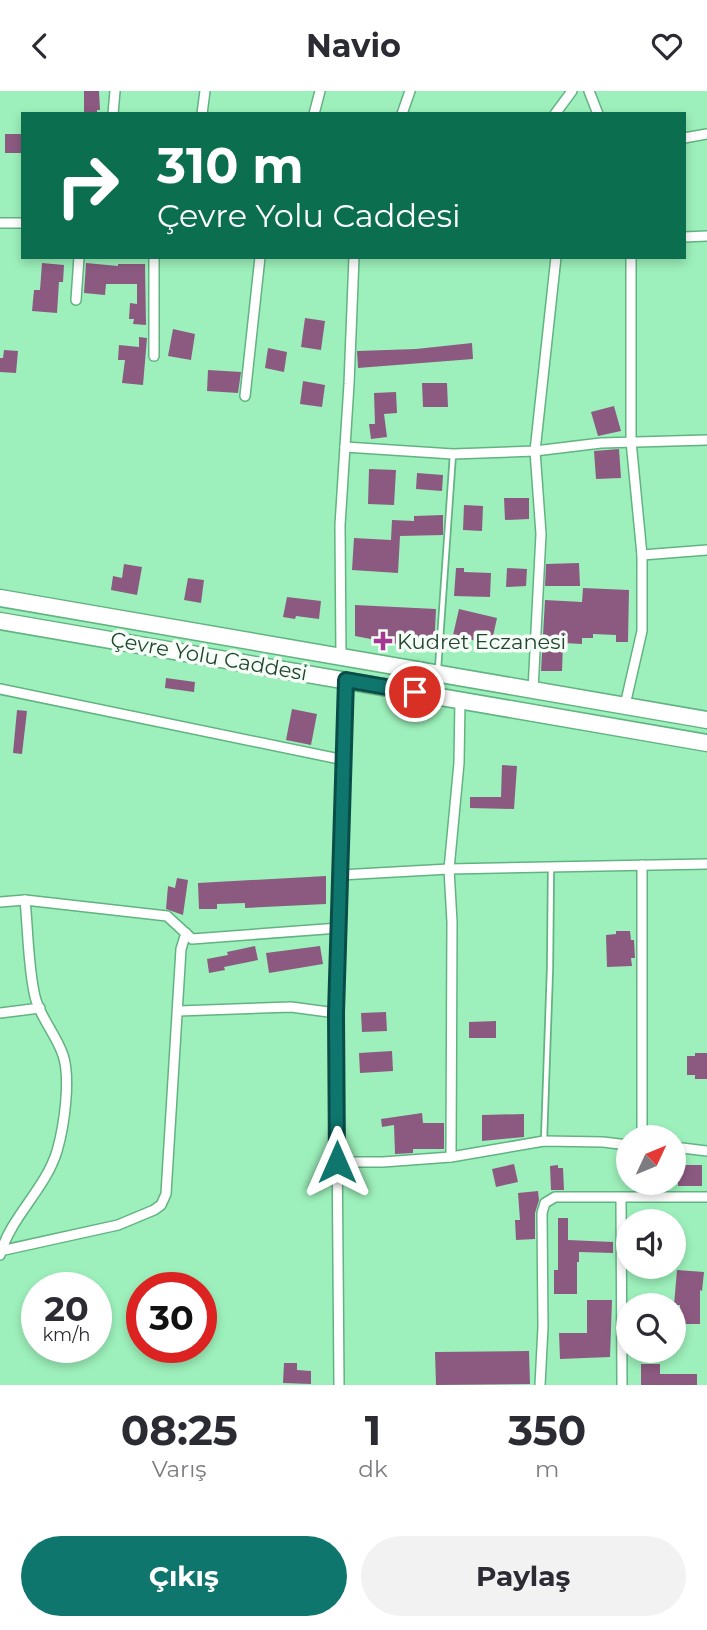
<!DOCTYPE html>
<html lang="tr">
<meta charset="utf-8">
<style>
body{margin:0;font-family:Montserrat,sans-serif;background:#f2f2f3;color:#2b2b33;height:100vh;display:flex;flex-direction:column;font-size:26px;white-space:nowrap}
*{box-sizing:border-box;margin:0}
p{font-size:23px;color:#7c7c81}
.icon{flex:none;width:38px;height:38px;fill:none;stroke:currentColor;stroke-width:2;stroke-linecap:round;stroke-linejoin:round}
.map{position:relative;height:1294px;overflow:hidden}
.side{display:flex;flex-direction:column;background:#fff;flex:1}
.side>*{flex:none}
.guide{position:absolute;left:21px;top:21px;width:665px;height:147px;border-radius:0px;box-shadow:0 4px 10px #0003;background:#0b6e4f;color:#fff;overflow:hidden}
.needle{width:46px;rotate:46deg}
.fabs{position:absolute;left:616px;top:1034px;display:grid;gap:14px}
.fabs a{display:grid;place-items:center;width:70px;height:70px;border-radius:50%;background:#fff;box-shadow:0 4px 10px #0003;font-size:35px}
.speed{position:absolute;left:21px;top:1181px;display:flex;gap:14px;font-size:35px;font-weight:700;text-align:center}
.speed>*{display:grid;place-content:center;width:91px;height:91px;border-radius:50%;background:#fff;box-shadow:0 4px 10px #0003;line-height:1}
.speed small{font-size:18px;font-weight:400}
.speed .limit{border:10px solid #d22;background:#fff;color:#111}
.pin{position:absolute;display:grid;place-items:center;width:60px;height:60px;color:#fff;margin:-30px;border:4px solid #fff;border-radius:50%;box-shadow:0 2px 7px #0007}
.me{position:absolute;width:77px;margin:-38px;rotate:0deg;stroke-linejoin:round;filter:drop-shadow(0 0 5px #0008)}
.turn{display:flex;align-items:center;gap:24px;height:147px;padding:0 21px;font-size:32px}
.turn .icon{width:91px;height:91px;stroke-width:2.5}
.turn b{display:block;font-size:49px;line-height:60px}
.eta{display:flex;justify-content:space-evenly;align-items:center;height:119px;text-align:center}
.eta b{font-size:42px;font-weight:700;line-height:49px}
.button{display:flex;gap:14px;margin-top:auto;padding:14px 21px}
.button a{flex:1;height:80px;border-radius:42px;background:#0f766e;color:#fff;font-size:28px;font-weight:700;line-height:80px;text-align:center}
.button a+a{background:#f2f2f3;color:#2b2b33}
header{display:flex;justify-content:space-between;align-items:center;height:91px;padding:0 21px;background:#fff;font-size:32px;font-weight:700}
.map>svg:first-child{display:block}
.building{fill:#8c5a81}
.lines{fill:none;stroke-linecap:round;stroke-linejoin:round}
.service-casing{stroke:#62b382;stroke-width:8}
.minor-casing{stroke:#62b382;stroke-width:12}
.trunk-casing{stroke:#62b382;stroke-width:19}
.service{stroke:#fff;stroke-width:4.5}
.minor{stroke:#fff;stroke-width:9}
.trunk{stroke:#fff;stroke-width:16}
.route-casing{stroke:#0a4d48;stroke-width:18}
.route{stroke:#0f766e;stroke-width:12}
.poi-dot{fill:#a63693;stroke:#f6fef8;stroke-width:2.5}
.labels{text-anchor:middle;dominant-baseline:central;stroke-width:7;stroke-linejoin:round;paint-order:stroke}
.poi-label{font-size:21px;fill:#234530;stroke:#f6fef8;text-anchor:start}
.street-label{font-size:21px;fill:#234530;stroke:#f6fef8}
</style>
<header><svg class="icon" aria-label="back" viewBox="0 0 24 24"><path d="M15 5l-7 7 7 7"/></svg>Navio<svg class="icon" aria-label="heart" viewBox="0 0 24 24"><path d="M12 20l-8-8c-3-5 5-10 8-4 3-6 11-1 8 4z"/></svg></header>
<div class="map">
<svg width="707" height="1294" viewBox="0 0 707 1294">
<rect width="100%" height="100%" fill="#9df0bb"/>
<!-- building -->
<g class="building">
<path d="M84 0H99L100 19H97V23H84Z"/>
<path d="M5 43H23L22 62H5Z"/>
<path d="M42 172 64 174 63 191H59L57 222 32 220 34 199H40Z"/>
<path d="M86 172 118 175V173H145L146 234 133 233 134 228H129L130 212 137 213V193H106L105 204 84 202Z"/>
<path d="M305 227 325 230 321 259 301 256Z"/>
<path d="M173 238 195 243 191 269 168 265Z"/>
<path d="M139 246 147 247 143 294 122 292 125 269H118L119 254 139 256Z"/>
<path d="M472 252 473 268 358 277 357 260 416 258Z"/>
<path d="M268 257 287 261 284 281 265 277Z"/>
<path d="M4 259 18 260 16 282 0 281V267H3Z"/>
<path d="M208 279 241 281 238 302 207 300Z"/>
<path d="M303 290 325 294 322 316 300 313Z"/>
<path d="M422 292H447L448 316H423Z"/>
<path d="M396 301 397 322 384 323 387 346 371 348 369 333H375L374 302Z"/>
<path d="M614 315 621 340 598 345 591 321Z"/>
<path d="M619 358 621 387 596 388 594 360Z"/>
<path d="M369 378 396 379 394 414 368 413Z"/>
<path d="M417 382 443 384 442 400 416 398Z"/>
<path d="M504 407H529V428L505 429Z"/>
<path d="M464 414 483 415 482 440 463 439Z"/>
<path d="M443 424V444L400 445 398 482 352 479 354 447 391 449 392 429 414 430V425Z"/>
<path d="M579 472 580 495H545L546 473Z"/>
<path d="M124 473 142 476 137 504 111 499 113 485 122 487Z"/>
<path d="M456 477H464V481L491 482 490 506 454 505Z"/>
<path d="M507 477 527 478 526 495 506 496Z"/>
<path d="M188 487 204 489 201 512 184 509Z"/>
<path d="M583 497 629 499 628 551H616V544L593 543V547H582V553L563 552 562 580H541L545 509 582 511Z"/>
<path d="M287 506 321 510 319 528 296 525 295 528 283 526Z"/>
<path d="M355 514 436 518 434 560 355 545Z"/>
<path d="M459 518 497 527 491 554 453 544Z"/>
<path d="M166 587 195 591 194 601 165 597Z"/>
<path d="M292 618 317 623 311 654 286 649Z"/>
<path d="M17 619 27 620 22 663 13 662Z"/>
<path d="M502 674 517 675 514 718 470 717V706H501Z"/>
<path d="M326 785V813L245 817V812L217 813V818H199L198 792Z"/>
<path d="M177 787 188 789 183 824 166 818 168 795 175 797Z"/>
<path d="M616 840H630L631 849H634L635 867H631L632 875 607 876 606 844 616 843Z"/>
<path d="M255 855 258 869 224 876 225 879 209 882 207 868 228 864 227 861Z"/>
<path d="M320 855 323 873 269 882 266 862Z"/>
<path d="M386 921 387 940 362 941 361 922Z"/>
<path d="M496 930V947H469V931Z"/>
<path d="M392 960 393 980 360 982 359 962Z"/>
<path d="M695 962H707V988H695V984H687V965H695Z"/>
<path d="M422 1022 423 1032H444V1058H413V1062L395 1063 394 1034 382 1036 381 1028Z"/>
<path d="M524 1023V1046L482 1050V1024Z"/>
<path d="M514 1073 518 1091 496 1096 492 1078Z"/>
<path d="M558 1074V1077H563L564 1099H551L550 1075Z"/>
<rect x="678" y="1074" width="24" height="21"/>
<path d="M538 1100 539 1109 535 1122V1148L516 1149 515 1129H520L518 1102Z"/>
<path d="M558 1127H568V1149L613 1151V1162L579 1161V1171H577V1203H554V1179H558Z"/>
<path d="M677 1179 704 1181 702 1200 700 1199V1233H681L680 1214H674Z"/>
<path d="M587 1209H612L610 1266 560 1268 559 1242H587Z"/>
<path d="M529 1260 530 1293 436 1294 435 1261Z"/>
<path d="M284 1272H297V1279L311 1280V1293L283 1292Z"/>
<path d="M641 1273H660V1283H697V1294H641Z"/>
</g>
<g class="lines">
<defs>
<g id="service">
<path d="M438 578 453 363"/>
<path d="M544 1049 550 878 551 776"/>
</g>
<g id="minor">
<path d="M589 0 598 23"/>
<path d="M113 23 115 0"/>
<path d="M202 23 205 0"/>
<path d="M314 23 320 0"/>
<path d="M402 23 410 0"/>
<path d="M555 23 572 0"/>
<path d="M684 47 707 43"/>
<path d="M0 132H23"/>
<path d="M684 146 707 145"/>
<path d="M154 166V265"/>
<path d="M76 209 79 166"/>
<path d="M245 305 260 166"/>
<path d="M345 356 453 363 535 360 601 352 707 349"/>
<path d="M642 464 707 459"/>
<path d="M341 566 340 434 349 293 354 166"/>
<path d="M0 598 344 669"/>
<path d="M533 599 541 443 535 360 556 166"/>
<path d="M625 614 642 540V464L631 350V166"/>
<path d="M642 774V1046"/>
<path d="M340 784 449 778 707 773"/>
<path d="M0 811 25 809"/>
<path d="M178 920 291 916 336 922"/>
<path d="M0 922 40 917"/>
<path d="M674 1056 707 1060"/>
<path d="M451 1066 452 831 449 778 459 672 460 609"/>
<path d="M337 1071H383L451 1066 544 1050 603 1051 628 1054"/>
<path d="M621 1107 622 1294"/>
<path d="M0 1160 118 1134 154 1119 161 1114 166 1103 181 858 186 842"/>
<path d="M0 1164C11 1125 45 1099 57 1060 64 1036 71 988 63 964 56 943 38 924 34 901 28 871 28 839 25 809L167 825 192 848 339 837"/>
<path d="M339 1294 336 922 347 589"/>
<path d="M540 1294 543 1236 542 1122 545 1112 555 1106H707"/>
</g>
<g id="trunk">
<path d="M0 507 707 629"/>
<path d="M0 530 707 652"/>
</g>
</defs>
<!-- service casing -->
<use href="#service" class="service-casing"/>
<!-- minor casing -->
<use href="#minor" class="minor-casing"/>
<!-- trunk casing -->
<use href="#trunk" class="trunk-casing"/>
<!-- service -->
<use href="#service" class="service"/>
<!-- minor -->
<use href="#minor" class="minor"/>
<!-- trunk -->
<use href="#trunk" class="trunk"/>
</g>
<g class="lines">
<defs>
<path id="route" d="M337 1071 336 922 346 589 415 601"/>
</defs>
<!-- route casing -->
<use href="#route" class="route-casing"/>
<!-- route -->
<use href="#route" class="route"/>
</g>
<!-- markers -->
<path class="poi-dot" d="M379.5 539.5h7v7h7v7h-7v7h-7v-7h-7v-7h7z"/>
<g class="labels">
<!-- poi labels -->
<g class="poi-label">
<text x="397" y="550">Kudret Eczanesi</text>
</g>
<!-- street labels -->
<g class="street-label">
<text transform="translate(209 565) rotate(10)">Çevre Yolu Caddesi</text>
</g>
</g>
</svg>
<div class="fabs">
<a><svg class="needle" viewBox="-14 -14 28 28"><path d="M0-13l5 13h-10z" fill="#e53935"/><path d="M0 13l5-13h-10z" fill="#7c7c81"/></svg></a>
<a><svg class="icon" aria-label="sound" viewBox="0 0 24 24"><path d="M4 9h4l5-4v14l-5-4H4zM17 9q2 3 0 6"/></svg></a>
<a><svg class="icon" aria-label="search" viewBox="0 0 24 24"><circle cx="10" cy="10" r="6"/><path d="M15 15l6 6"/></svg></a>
</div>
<div class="speed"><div>20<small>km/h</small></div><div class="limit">30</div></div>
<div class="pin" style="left:415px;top:601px;background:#d93025"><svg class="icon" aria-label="arrive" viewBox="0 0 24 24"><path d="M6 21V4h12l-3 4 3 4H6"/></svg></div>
<svg class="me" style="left:337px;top:1071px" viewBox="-20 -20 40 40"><path d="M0-17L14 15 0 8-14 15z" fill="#0f766e" stroke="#fff" stroke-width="4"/></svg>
<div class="guide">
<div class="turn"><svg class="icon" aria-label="right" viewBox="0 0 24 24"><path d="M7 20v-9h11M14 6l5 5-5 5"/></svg><div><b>310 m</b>Çevre Yolu Caddesi</div></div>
</div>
</div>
<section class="side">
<div class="eta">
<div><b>08:25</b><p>Varış</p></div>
<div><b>1</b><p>dk</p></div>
<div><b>350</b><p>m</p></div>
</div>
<div class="button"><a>Çıkış</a><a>Paylaş</a></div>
</section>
